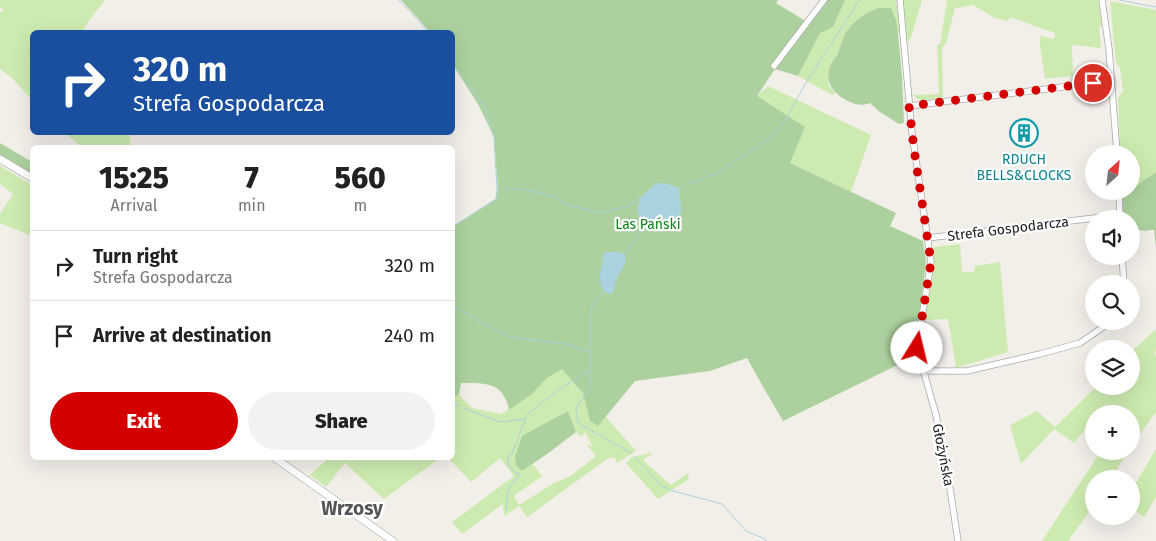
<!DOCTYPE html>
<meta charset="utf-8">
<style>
body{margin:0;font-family:"Fira Sans",sans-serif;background:#f2f2f2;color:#222;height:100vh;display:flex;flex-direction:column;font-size:19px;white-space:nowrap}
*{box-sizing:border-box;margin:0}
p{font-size:16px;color:#767676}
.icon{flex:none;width:28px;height:28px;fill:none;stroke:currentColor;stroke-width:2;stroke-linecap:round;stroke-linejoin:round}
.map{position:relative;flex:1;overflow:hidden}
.sheet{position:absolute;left:30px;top:145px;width:425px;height:315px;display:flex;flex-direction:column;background:#fff;border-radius:8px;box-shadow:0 5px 20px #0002}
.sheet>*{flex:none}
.hud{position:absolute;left:30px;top:30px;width:425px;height:105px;border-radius:8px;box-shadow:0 5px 20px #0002;background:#1a4fa0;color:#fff;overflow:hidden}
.needle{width:32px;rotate:27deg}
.tools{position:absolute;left:1085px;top:145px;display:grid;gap:10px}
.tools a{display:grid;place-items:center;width:55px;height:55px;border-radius:50%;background:#fff;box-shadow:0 5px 20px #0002;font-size:25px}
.pin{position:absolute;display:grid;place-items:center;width:42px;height:42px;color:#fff;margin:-21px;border:2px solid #fff;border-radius:50%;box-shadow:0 1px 5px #0007}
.me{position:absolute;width:55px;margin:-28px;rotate:9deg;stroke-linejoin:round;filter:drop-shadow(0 0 4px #0008)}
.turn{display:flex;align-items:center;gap:18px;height:105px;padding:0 20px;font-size:22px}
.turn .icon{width:65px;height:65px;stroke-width:2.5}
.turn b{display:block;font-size:35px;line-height:42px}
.eta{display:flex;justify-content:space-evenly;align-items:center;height:85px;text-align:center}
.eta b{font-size:30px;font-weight:800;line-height:35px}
.button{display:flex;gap:10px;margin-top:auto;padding:10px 20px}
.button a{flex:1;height:58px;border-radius:30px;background:#d40000;color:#fff;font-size:20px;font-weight:800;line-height:58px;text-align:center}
.button a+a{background:#f2f2f2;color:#222}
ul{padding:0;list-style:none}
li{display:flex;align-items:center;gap:15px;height:70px;padding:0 20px;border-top:1px solid #e0e0e0}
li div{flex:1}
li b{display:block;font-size:19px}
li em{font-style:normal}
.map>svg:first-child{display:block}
.grass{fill:#cdebb0;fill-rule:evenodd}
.forest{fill:#add19e}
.water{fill:#aad3df}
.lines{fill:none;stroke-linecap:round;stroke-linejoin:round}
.stream{stroke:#aad3df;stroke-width:1}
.minor-casing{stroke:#a9a9a9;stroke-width:7}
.tertiary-casing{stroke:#a9a9a9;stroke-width:8}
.minor{stroke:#fff;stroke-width:5.5}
.tertiary{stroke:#fff;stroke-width:7}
.route{stroke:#d40000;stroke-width:9;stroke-dasharray:0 16.2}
.labels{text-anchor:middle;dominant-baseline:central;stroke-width:4.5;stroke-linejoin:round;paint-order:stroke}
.culture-label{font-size:14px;fill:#0d838f;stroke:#fff}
.park-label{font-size:14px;fill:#0c8416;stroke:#fff}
.street-label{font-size:14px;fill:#222;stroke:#fff}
.district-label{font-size:19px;font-weight:bold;fill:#555;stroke:#fff}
</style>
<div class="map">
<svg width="1156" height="541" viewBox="0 0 1156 541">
<rect width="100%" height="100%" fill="#f2efe9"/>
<!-- grass -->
<g class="grass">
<path d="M0 0H105L88 22 82 32H32V100L12 78 0 69V12L4 11 0 6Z"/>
<path d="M845 0H896L900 33H898L894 14 844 35 837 55 829 70V86L835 93 832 95 798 76 820 32 833 27Z"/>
<path d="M901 0H922L911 38 904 46Z"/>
<path d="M947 0H1098L1102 25 1099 27 1101 48 1072 45 1073 76 1045 79 1040 45V36L1054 39 1055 33 1010 17 1008 21 995 18 973 5 955 8 946 43 942 48 943 97C932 99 920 104 913 95L939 94 937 45 940 44Z"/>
<path d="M1110 1 1156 10V172L1131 191V154H1120L1118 98 1123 91 1120 68 1116 63Z"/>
<path d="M768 86 871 135 851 192 790 163 757 96Z"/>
<path d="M65 133H129L131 147H82Z"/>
<path d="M0 166 32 185V236L0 223V214L13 194 0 184Z"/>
<path d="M960 244 962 272H974L975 266 1000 262 1008 352 956 368 948 319 923 320C927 305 931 289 933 274 934 265 932 255 934 247Z"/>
<path d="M1156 329V349L1155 352 1156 358V412L1131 447V414H1094V426L1090 423 1074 443 1054 429 1021 464 1010 425 1037 411 1055 427 1097 386H1131V352Z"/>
<path d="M562 368 583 393 590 421 598 426 605 416 636 451 617 463 615 458 610 457 527 517 519 506 504 516 503 504 462 534 452 522 514 476 500 458 471 482 448 458H452L453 397 459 395 472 408 501 414 532 394 547 378ZM568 411 576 432 582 437 585 432 593 447 586 444 596 456 572 475 564 479 554 483 519 505 514 496 542 476 533 464 522 471Z"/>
<path d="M1156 449V497L1144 517 1131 508V491Z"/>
<path d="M1101 451H1128L1111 479H1094V505L1068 541H1042Z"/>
<path d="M650 453 652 454 643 459 648 465 671 485 688 473 689 479 658 499 626 463 631 458Z"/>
<path d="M329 458H440L384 499 345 463 326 487 310 475Z"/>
</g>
<!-- forest -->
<g class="forest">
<path d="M401 0H778L776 3 807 22 824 0H845L833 27 820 33 798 76 775 69 757 96 805 127 790 163 896 213 890 226 923 241 926 262 914 357 783 421 762 385 747 358 710 371 635 381 598 426 590 421 583 393 562 369 547 378 532 394 509 410C508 406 507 401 505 398 498 381 476 383 461 383L459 395 453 397V227L496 199 498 189 494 137 478 104 453 65 452 32H430Z"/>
<path d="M878 8H891L896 20 898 33 902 76 904 123 899 124 880 112 870 103C863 106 855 105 848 101 836 95 826 86 829 70 830 64 835 59 838 53 840 47 842 40 845 34 853 21 864 14 878 8Z"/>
<path d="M0 143 32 162V174L0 155Z"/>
<path d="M1156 172V248L1154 230H1150L1147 231 1139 230H1131V219H1124L1121 199 1143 181Z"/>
<path d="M568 411 576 432 547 454 522 471 516 465 515 457 522 436Z"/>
</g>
<!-- water -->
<g class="water">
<path d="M656 183 668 184 679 188C679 196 682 205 681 212 679 225 653 227 643 229L637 209 641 197Z"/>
<path d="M606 252H619L625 255C628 265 620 270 617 279 615 283 614 288 613 292L610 294C593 289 603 268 603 255Z"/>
</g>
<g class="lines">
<!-- stream -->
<g class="stream">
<path d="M399 0 429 32"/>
<path d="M1119 0 1156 7"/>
<path d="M452 62 483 105 494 137 497 189 496 199 452 227"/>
<path d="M687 185 717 173 769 139 783 124 807 81 858 2 860 0"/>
<path d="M679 188 681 187"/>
<path d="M506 189H521L541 193 554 197 567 205 601 213 631 205 641 197"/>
<path d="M625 255 643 229"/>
<path d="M605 291 598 296 592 306 590 320V388L576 408 578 423 631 453"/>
<path d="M452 306 509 337 566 344 589 352"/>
<path d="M452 405H460"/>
<path d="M464 408 500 422 525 419"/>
<path d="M634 456 661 485 670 490 722 504 746 531 763 538 767 541"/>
<path d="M506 510C508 492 505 490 519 476V473L518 472 516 474 509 466 507 457 512 454 527 415 558 390 589 371"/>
</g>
<defs>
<g id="minor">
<path d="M900 0 912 133 931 262 917 348 936 415 949 482 958 541"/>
<path d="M1102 0 1109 49 1117 154"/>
<path d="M774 66 824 0"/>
<path d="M909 106 1111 81"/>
<path d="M1119 191 1120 219"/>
<path d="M927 238 1120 215"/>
<path d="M1122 256 1124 284"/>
<path d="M923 371H967L1040 354 1080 343 1112 321"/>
</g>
<g id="tertiary">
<path d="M0 159 32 178"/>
<path d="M275 458 393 541"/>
</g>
</defs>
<!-- minor casing -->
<use href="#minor" class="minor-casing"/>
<!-- tertiary casing -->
<use href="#tertiary" class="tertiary-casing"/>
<!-- minor -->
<use href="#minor" class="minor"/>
<!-- tertiary -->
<use href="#tertiary" class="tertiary"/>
</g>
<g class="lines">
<!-- route -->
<path class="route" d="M917 348 931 262 914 149 909 106 1093 83"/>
</g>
<!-- icons -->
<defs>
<symbol id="building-ring" viewBox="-11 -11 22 22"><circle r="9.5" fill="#fff" stroke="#0f9aa8" stroke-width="1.5"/><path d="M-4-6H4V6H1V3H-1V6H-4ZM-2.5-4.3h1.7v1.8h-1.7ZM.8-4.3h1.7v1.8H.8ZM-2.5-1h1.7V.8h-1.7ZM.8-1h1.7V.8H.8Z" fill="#0f9aa8"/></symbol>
</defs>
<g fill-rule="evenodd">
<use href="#building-ring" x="1008" y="117" width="32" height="32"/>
</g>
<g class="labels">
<!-- culture labels -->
<g class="culture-label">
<text x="1024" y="159">RDUCH<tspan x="1024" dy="16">BELLS&amp;CLOCKS</tspan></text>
</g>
<!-- park labels -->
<g class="park-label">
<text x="648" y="224">Las Pański</text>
</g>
<!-- street labels -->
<g class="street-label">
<text transform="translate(1008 229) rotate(-7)">Strefa Gospodarcza</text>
<text transform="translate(943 455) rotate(79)">Głożyńska</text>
</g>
<!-- district labels -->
<g class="district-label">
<text x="352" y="508">Wrzosy</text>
</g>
</g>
</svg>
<div class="tools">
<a><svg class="needle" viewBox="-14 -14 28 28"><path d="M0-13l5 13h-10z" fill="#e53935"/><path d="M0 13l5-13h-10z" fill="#767676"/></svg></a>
<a><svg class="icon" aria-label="sound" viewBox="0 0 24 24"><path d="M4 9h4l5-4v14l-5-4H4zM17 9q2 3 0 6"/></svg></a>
<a><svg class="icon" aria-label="search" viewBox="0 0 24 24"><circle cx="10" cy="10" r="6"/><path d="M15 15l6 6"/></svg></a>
<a><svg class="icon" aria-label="layers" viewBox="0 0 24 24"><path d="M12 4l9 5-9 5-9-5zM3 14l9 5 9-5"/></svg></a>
<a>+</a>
<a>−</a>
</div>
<div class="pin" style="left:1093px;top:83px;background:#d93025"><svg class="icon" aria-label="arrive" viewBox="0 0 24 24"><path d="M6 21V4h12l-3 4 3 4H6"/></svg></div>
<svg class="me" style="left:917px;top:348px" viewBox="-20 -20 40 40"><circle r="19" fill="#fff"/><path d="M0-13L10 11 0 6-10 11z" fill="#d40000"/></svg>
<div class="hud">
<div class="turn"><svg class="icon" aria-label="right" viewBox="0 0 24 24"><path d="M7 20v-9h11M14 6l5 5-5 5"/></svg><div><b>320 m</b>Strefa Gospodarcza</div></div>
</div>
<section class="sheet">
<div class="eta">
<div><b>15:25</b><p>Arrival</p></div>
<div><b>7</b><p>min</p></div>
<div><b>560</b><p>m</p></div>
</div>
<ul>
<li><svg class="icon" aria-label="right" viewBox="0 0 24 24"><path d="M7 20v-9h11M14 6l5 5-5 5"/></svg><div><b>Turn right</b><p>Strefa Gospodarcza</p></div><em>320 m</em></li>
<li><svg class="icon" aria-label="arrive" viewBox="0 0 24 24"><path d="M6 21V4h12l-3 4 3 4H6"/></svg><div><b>Arrive at destination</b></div><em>240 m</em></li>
</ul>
<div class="button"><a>Exit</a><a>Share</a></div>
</section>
</div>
